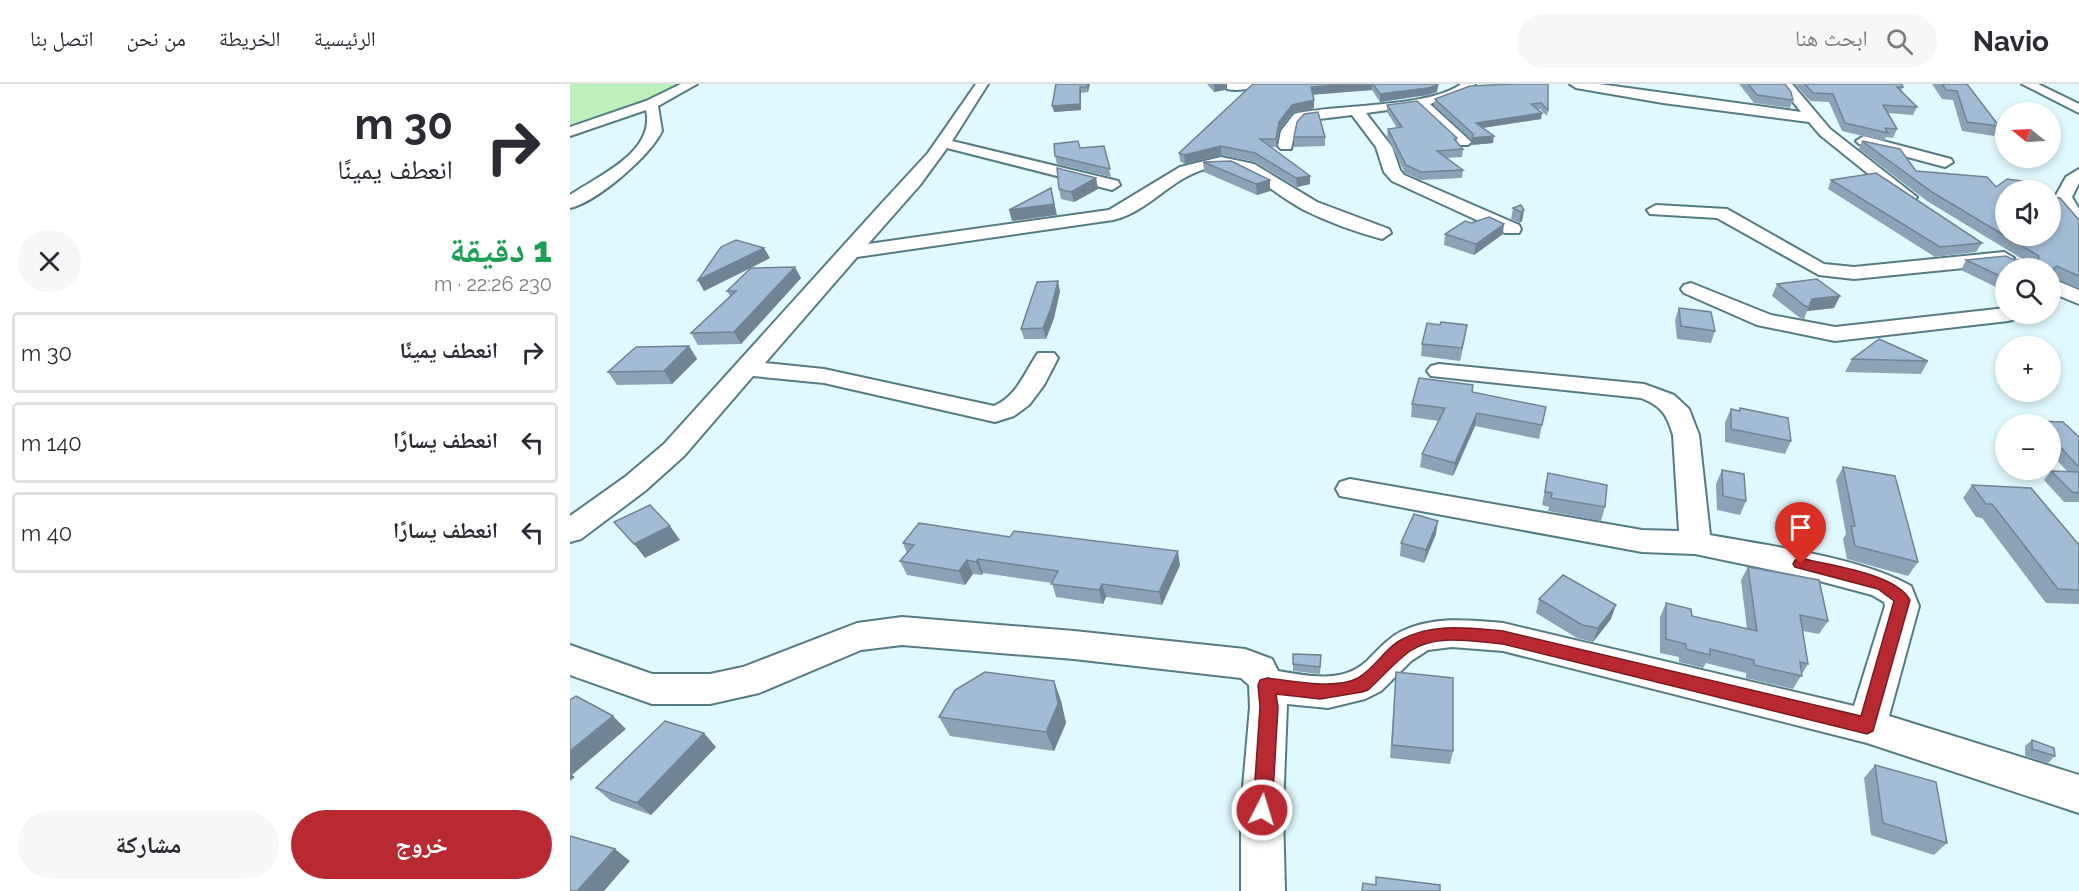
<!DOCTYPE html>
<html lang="ar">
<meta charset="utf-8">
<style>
body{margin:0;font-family:Raleway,"Noto Naskh Arabic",sans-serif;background:#f7f7f7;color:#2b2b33;direction:rtl;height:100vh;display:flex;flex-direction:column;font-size:22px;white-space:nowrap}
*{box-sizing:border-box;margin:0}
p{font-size:20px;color:#7c7c81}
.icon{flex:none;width:33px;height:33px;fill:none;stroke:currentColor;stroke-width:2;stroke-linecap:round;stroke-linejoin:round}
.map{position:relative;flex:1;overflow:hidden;direction:ltr}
.panel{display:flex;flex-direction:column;background:#fff;width:570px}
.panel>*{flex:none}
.top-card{background:#fff;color:#2b2b33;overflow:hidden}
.needle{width:39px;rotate:288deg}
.fabs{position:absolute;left:1425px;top:18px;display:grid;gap:12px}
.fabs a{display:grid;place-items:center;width:66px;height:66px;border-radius:50%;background:#fff;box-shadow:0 3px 9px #0003;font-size:30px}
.pin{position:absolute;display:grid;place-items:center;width:51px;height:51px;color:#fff;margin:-62px -26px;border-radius:50% 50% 50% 0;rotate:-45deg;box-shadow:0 0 6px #0007}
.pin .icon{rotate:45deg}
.me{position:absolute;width:66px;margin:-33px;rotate:5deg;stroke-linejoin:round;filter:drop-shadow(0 0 4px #0008)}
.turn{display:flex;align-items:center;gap:21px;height:126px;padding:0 18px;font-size:27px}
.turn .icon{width:78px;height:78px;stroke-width:2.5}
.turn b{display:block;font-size:42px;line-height:51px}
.round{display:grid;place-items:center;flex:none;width:63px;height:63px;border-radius:32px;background:#f7f7f7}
.headline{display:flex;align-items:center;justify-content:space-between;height:102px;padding:0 18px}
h1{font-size:36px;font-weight:800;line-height:45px;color:#1e9e55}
.primary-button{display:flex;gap:12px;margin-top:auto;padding:12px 18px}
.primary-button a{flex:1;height:69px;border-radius:36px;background:#b92932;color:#fff;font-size:24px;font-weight:800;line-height:69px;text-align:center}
.primary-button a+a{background:#f7f7f7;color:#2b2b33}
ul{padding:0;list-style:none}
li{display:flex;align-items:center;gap:18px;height:81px;margin:0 12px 9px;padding:0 6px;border:3px solid #e1e1e2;border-radius:6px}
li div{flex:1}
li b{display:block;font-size:22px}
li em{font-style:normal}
header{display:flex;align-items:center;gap:36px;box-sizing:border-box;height:84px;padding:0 30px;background:#fff;border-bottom:2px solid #e1e1e2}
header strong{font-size:28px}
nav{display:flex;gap:33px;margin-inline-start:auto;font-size:21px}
.search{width:420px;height:54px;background:#f7f7f7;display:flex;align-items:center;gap:15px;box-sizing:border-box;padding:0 21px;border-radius:33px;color:#7c7c81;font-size:22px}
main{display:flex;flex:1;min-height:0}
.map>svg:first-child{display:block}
.green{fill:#bef0bc}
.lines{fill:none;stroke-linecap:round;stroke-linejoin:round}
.minor-casing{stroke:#557c84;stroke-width:4}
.minor{fill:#fff;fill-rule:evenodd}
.wall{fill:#8ba2b7}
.shaded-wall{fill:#718495}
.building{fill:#a2bcd5;stroke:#718495;stroke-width:1.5}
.route{fill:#b92932;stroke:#781b20;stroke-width:1.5}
</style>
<header>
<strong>Navio</strong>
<div class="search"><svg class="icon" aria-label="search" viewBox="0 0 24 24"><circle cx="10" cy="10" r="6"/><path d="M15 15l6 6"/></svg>ابحث هنا</div>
<nav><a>الرئيسية</a><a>الخريطة</a><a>من نحن</a><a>اتصل بنا</a></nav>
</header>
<main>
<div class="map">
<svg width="1509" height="807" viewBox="0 0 1509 807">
<rect width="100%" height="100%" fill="#e0f9fe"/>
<!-- green -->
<path class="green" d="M0 0H112L91 13 0 46Z"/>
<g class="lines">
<defs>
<g id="minor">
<path d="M111 0H127L88 22 92 47C80 72 27 118 0 124V111C28 92 86 68 76 26L0 52V43L76 17Z"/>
<path d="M406 0H418L382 57 548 97 550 101 542 106 377 64 350 101 298 160 539 126 610 83 651 73 684 80 747 118 819 145 821 149 812 155C786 148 758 138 734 126 702 110 674 75 635 85 600 95 578 128 543 136L287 173 195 279 254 285 424 322C448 311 454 289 468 269H484L488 274 474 301 459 321 444 332 425 338 254 299 183 292 114 372 75 407 11 455 0 458V432L55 393 94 360 311 120 358 69Z"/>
<path d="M657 0H687C681 6 666 7 657 5Z"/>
<path d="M891 0H905L896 8 860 20 898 55 901 58 898 61H888L847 22 796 29 822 63 830 86 834 91 949 141 951 145 949 149H935L822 97 814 88 806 63 782 31 733 37 725 47 721 65H711L708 62 711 47 724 30C765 20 860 24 891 0Z"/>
<path d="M1000 0H1029L1231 28 1209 0H1222L1260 45 1347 113 1344 117H1332L1250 51 1239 38 1093 19 1006 4Z"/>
<path d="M1452 0H1468L1509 20V29Z"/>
<path d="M1294 52 1381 75 1383 78 1375 83 1289 60 1286 57Z"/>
<path d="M1509 85V99L1502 113 1509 125V141C1497 139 1488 124 1485 113L1496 93Z"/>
<path d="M1086 121 1157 125 1254 180 1284 183 1434 168 1444 174 1434 180 1284 195 1249 191 1147 134 1080 130 1077 126Z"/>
<path d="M1480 194 1509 206V220L1480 208Z"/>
<path d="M1121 199 1201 231 1265 243 1436 224V230H1449L1446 235 1438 237 1265 257 1187 241 1114 209 1111 205 1114 201Z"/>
<path d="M869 280 1074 300 1104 311 1119 325 1129 351 1140 451C1198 462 1290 473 1341 502L1349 522 1319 632 1509 691V729L1297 659 933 567 882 563 858 566 841 577 811 607 795 615 758 624 717 620 713 726 715 807H671V726L680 623 679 601 671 594 504 575 332 561 291 566 189 609 140 620H82L0 591V561L82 590H140L173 583 287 539 332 533 504 547 675 565 702 575 708 587C739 592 772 600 797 577 808 566 818 554 832 547 865 532 899 536 933 539L1284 622 1315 522 1314 518 1302 511 1231 492 1125 470 1072 468 770 412 766 405 770 398 780 395 1072 446 1109 447 1103 351C1097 330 1091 322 1071 314L861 292 857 287 861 282Z"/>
</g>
</defs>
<!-- minor casing -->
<use href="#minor" class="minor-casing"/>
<!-- minor -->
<use href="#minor" class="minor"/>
</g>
<!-- wall -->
<g class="wall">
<path d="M486 0H520L518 8 511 9V26L484 28Z"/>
<path d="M637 0H657L655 6 644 8Z"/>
<path d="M683 0H867L868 1 867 8 857 11 810 18 802 6 743 10 744 24 722 29 709 46 706 63H701L740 92V100L727 103 685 78 651 71 615 80 610 77 609 69Z"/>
<path d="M978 0V26L977 32 970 25H968L971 35 913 44 923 59 901 61 902 56 864 21 865 15Z"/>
<path d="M1169 0H1215L1223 16 1220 24 1184 19Z"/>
<path d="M1225 0H1332L1333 3 1331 7 1347 23 1343 31 1318 29 1327 45 1323 54 1316 53 1314 57 1272 47 1259 18 1240 17Z"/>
<path d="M1362 0H1397L1429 42 1424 52 1392 47 1383 16 1372 15Z"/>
<path d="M817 21 887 54V58L893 65 892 73 876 74 893 86 892 94 851 96 835 89 817 53 818 45 827 44 817 28Z"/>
<path d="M724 53H755V62L724 63Z"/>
<path d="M1292 57 1346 87 1426 103 1509 136V205L1484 194V197L1480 203V184H1436V208L1391 186 1396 176H1454L1357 117 1289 65Z"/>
<path d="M534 62 541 93 487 80 485 72 510 64Z"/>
<path d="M661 77 700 107 687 111 634 88 633 78Z"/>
<path d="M526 94 528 105 504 118 491 115 489 105Z"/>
<path d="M1261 96 1412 159 1406 168 1365 173 1258 105Z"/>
<path d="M943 124 954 126 952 137 949 139 941 135Z"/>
<path d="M875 150H933L904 171 874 161Z"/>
<path d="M200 174 181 184 231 194 171 260 128 261 121 249 160 212 157 207 181 184 134 207 128 196Z"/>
<path d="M1207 200 1270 212 1264 224 1237 227 1234 235 1230 234 1202 212Z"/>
<path d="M490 207 484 234 476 255H454L451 245Z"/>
<path d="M1109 224 1145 247 1141 259 1107 255 1105 236Z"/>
<path d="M870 241 895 253 890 277 851 272 852 260Z"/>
<path d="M119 262 127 275 102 300 47 301 38 288Z"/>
<path d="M1282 275 1358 277 1351 290 1275 288Z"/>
<path d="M902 308 976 323 969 355 905 342 883 392 850 383 852 370 869 337 841 333 842 320Z"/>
<path d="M1170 324 1221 357 1215 370 1155 358V338L1161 325 1169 327Z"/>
<path d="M1467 337 1493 338 1509 353V418H1494L1474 396 1481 387H1497L1480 369V340H1464Z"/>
<path d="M1273 383 1348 478 1338 492 1277 475 1273 455 1276 450 1266 396Z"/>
<path d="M1152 386 1176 417 1170 431 1147 426 1146 400Z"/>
<path d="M978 389 1035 423 1031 437 978 427 979 423 972 421Z"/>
<path d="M1402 401 1509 461V520L1476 519 1412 434 1406 433 1393 414Z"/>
<path d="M866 450 854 479 830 472 831 459Z"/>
<path d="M333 459 610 481 592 521 536 513 533 520 486 513 482 499 413 489 412 491 403 490 395 501 337 491 330 477 337 469Z"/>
<path d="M1178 483 1258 537 1249 550 1233 547 1238 580 1223 605 1176 594V589L1136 579 1133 584 1109 578V573L1090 569V533L1096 519 1122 532 1177 545 1171 496Z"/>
<path d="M969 515 1041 535 1023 558 1007 554 966 529Z"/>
<path d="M751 571 750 590 723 587V580Z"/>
<path d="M826 588 883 667 880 680 820 674Z"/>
<path d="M484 597 491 617 496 639 484 667 380 652 369 633Z"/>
<path d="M1462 656 1485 672 1478 679 1455 672V662Z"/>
<path d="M146 663 81 731 41 717 26 704Z"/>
<path d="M1305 681 1377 759 1364 771 1301 751 1294 694Z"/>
</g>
<!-- shaded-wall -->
<g class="shaded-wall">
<path d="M518 0H520L518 8 517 3Z"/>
<path d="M644 0H657L655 6 644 8Z"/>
<path d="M782 0H802V6L741 11V3Z"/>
<path d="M868 1 867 8 857 11 810 18V10Z"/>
<path d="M510 3 511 9V26L484 28 482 22Z"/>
<path d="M744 16V24L722 29 709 46 706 63V55L709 38 722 21Z"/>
<path d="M972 29 971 35 905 45 906 39Z"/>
<path d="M924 52 923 59 901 61 902 54Z"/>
<path d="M651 62V71L615 80 614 71Z"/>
<path d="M740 92V100L727 103 726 94Z"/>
<path d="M526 94 528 105 504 118 501 108Z"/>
<path d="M700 96V107L687 111 686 100Z"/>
<path d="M481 104 487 131 442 137 439 126Z"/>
<path d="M954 126 952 137 949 139 951 128Z"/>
<path d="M934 140 933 150 904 171 906 160Z"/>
<path d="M194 164 200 174 134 207 128 196Z"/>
<path d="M225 183 231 194 171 260 164 248Z"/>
<path d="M488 197 490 207 484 234 476 255 473 244Z"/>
<path d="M1270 212 1264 224 1237 227 1242 215Z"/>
<path d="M897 241 895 253 890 277 892 264Z"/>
<path d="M119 262 127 275 102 300 94 287Z"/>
<path d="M907 329 905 342 883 392 885 379Z"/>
<path d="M868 437 866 450 854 479 856 466Z"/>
<path d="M100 442 110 456 75 474 64 460Z"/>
<path d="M608 467 610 481 592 521 589 508Z"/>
<path d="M408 475 413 489 412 491 406 478Z"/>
<path d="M397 476 403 490 395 501 389 487Z"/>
<path d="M532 500 536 513 533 520 529 506Z"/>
<path d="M1046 521 1041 535 1023 558 1028 544Z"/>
<path d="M484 597 491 617 496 639 484 667 476 648Z"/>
<path d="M43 632 56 645 2 691 5 693 0 697V667Z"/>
<path d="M134 649 146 663 81 731 67 719Z"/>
<path d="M45 765 60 777 34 807H7Z"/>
</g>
<!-- building -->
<g class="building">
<path d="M486 0H518L517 3H510V20L482 22Z"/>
<path d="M683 0H782L741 3 744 16 722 21 709 38 706 55H690L740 92 726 94 685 69 651 62 614 71 609 69Z"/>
<path d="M803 0H867L868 1 858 4 810 10Z"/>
<path d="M943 0H978V26L971 19 961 20 972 29 906 39 924 52 902 54 903 50 865 15 900 2Z"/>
<path d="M1178 0H1215L1221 8 1223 16 1187 11Z"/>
<path d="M1235 0H1332L1333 3H1327L1347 23 1313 21 1327 45 1315 44 1318 49 1275 39 1263 10 1243 9Z"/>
<path d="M1372 0H1397L1429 42 1397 38 1387 7 1376 6Z"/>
<path d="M847 17 887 54 884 55 893 65 867 67 893 86 851 88 836 81 818 45 832 43 817 21Z"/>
<path d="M748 28 755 53H724L727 38 734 30Z"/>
<path d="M508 57 510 64 534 62 540 85 485 72 484 60Z"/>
<path d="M1292 57 1330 65 1346 87 1417 93 1426 103 1437 95 1452 97 1464 106H1436V152H1480V113L1490 114 1509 136V192L1487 182 1484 184V197H1480V184H1436V195L1396 176 1436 172 1444 176H1468L1469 172 1362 108Z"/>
<path d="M661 77 700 96 686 100 633 78Z"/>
<path d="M487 84 526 94 501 108 489 105Z"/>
<path d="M1306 89 1412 159 1370 163 1261 96Z"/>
<path d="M481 104 484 120 439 126Z"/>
<path d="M951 121 954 126 951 128 943 124Z"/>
<path d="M919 133 934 140 906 160 875 150 895 137 901 139Z"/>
<path d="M166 156 194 164 128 196 151 163Z"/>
<path d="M225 183 164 248 121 249 166 207H157L181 184Z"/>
<path d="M1247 195 1270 212 1242 215 1239 223 1235 222 1207 200Z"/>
<path d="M488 197 481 224 473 244 451 245 467 198Z"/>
<path d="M1109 224 1141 228 1145 247 1111 242Z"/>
<path d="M871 238 897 241 892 264 852 260 857 239 870 241Z"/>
<path d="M1309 255 1358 277 1282 275Z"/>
<path d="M119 262 94 287 38 288 66 263Z"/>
<path d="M849 294 903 301 902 308 976 323 972 341 907 329 885 379 852 370 875 324 842 320Z"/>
<path d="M1170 324 1218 334 1221 357 1161 345V325L1170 327Z"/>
<path d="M1467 337 1493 338 1509 353V383L1480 352V340H1470Z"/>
<path d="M1273 383 1325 392 1348 478 1285 462 1281 442H1285Z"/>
<path d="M1152 386 1174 390 1176 417 1153 412Z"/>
<path d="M1481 387 1509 388V409L1502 408Z"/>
<path d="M978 389 1037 401 1035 423 981 414 982 409 975 408Z"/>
<path d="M1402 401 1461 404 1509 461V506L1488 505 1422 420H1416Z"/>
<path d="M80 421 100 442 64 460 44 438Z"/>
<path d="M844 430 868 437 856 466 831 459Z"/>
<path d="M349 439 440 453 444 447 608 467 589 508 532 500 529 506 481 500 488 487 408 475 406 478 397 476 389 487 330 477 344 461 333 459Z"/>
<path d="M1178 483 1249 496 1258 537 1230 531 1238 580 1230 578 1232 592 1184 581V576L1140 565V571L1116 565V560L1096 555V519L1121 525 1122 532 1187 547Z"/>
<path d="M993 491 1046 521 1028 544 1012 541 969 515Z"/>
<path d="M723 570 751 571 750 583 723 580Z"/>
<path d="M415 588 484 597 488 620 476 648 369 633 385 606Z"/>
<path d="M826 588 883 594V667L822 661Z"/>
<path d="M6 612 43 632 0 667V616Z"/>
<path d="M95 637 134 649 67 719 26 704Z"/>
<path d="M1462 656 1484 664 1485 672 1462 665Z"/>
<path d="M1305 681 1366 698 1377 759 1313 739Z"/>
<path d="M0 752 45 765 7 807H0Z"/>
<path d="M806 793 870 801V807H792L793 799 806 801Z"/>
</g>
<!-- route -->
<path class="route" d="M1231 474C1260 482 1325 489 1340 516L1303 647 1297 650 933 560C904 558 866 549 840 567 825 578 811 594 798 606L792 608 750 615 706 610 708 623 702 726 699 733 692 736 685 733 683 726 690 623 688 601 690 596 697 594C721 597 766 606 788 594 804 585 814 566 829 557 861 538 899 544 933 547L1291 632 1324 517 1308 505 1225 483 1223 480 1225 476Z"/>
</svg>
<div class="fabs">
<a><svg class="needle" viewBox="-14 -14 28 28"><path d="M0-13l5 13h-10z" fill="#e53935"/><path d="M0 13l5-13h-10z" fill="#7c7c81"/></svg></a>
<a><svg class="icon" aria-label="sound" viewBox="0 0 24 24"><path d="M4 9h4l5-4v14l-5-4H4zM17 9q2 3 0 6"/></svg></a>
<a><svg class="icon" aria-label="search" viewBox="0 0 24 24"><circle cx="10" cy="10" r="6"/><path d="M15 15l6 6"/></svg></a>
<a>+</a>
<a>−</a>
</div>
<div class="pin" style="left:1231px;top:480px;background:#d93025"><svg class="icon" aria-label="arrive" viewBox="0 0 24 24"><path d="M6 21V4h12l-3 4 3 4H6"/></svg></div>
<svg class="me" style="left:692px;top:726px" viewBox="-20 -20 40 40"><circle r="17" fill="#b92932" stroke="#fff" stroke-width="3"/><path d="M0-11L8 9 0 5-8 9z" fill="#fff"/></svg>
</div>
<section class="panel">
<div class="top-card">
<div class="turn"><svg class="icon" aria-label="right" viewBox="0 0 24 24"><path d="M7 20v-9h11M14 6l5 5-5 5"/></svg><div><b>30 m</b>انعطف يمينًا</div></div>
</div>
<div class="headline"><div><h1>1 دقيقة</h1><p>230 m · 22:26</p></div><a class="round"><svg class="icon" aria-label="close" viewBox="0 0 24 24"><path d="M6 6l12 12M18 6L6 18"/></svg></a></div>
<ul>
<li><svg class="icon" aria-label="right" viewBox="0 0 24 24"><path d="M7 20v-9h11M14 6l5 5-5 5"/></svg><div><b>انعطف يمينًا</b></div><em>30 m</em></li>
<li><svg class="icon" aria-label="left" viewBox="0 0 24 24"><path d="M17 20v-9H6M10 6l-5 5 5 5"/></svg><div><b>انعطف يسارًا</b></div><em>140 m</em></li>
<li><svg class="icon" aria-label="left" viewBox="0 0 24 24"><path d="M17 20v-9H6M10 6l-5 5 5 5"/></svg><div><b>انعطف يسارًا</b></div><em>40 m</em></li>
</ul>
<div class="primary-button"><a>خروج</a><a>مشاركة</a></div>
</section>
</main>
